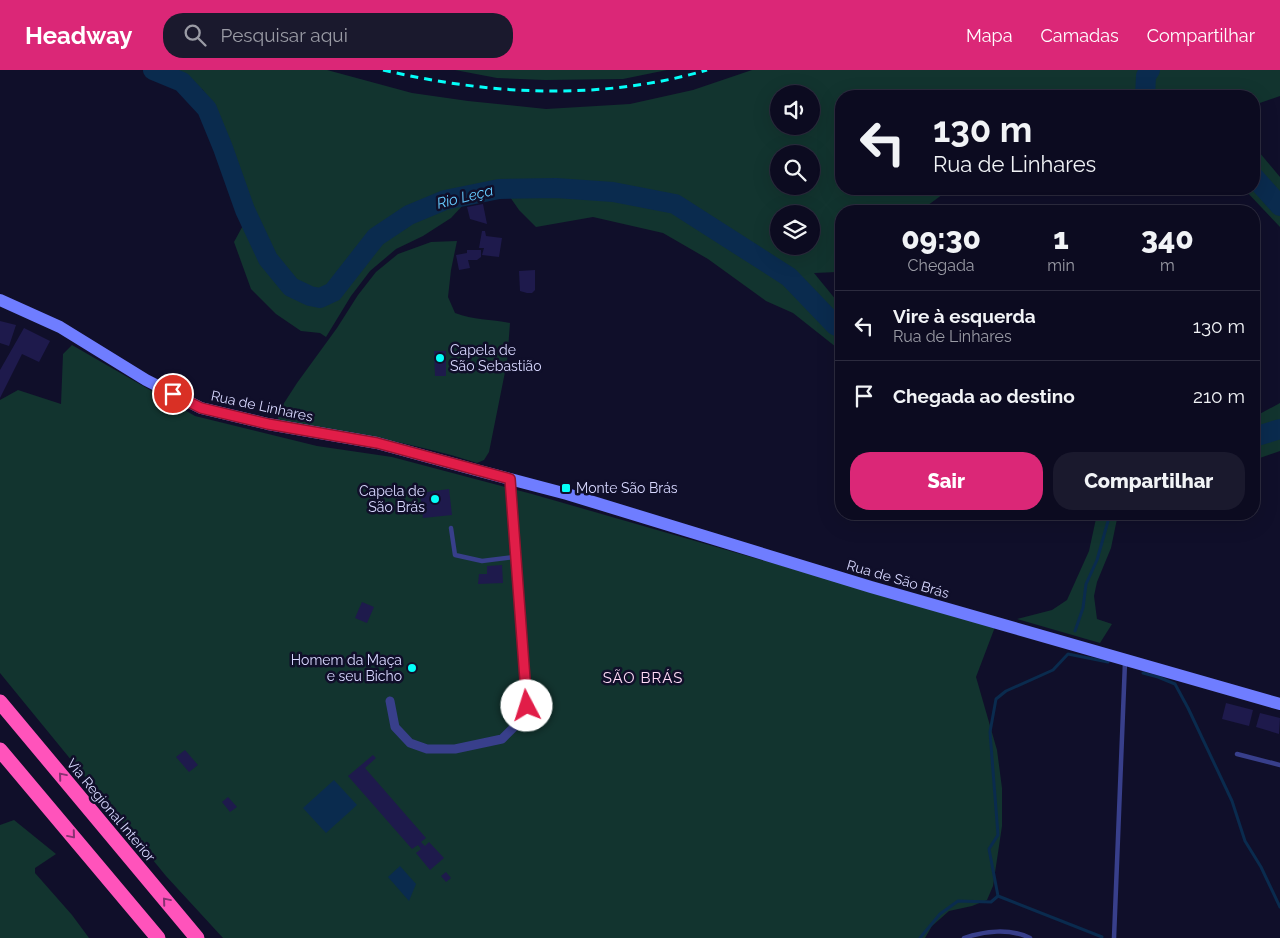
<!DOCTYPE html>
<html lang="pt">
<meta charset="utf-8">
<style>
body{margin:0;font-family:Raleway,sans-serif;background:#1a192d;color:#f1f3f6;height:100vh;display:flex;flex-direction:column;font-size:19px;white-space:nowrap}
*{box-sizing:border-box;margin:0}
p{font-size:16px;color:#9a9ba5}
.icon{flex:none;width:28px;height:28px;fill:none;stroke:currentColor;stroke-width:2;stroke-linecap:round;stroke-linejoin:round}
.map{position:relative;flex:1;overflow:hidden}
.details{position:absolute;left:835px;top:135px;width:425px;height:315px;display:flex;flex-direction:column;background:#0c0b20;border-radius:20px;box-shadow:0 5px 20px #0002,0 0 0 1px #2c2b3e}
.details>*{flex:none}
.hud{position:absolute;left:835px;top:20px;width:425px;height:105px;border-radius:20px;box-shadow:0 5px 20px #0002,0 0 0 1px #2c2b3e;background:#0c0b20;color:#f1f3f6;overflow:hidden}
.fabs{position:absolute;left:770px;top:15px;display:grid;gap:10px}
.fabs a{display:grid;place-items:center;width:50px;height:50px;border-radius:50%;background:#0c0b20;box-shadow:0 5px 20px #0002,0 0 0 1px #2c2b3e;font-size:25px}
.pin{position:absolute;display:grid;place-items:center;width:42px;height:42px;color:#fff;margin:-21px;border:2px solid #fff;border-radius:50%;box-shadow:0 1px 5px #0007}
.me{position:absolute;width:55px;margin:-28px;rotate:355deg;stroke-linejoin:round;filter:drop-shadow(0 0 4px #0008)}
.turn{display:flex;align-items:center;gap:18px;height:105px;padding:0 15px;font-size:22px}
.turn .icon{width:65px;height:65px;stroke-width:2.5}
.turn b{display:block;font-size:35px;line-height:42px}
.eta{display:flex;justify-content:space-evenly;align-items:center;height:85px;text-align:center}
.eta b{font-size:30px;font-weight:800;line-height:35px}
.primary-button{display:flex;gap:10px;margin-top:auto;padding:10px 15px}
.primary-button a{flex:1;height:58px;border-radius:20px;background:#db2777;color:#fff;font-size:20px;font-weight:800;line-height:58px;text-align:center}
.primary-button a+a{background:#1a192d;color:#f1f3f6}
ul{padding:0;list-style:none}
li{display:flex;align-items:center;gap:15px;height:70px;padding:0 15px;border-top:1px solid #2c2b3e}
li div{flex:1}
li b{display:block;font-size:19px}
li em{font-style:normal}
header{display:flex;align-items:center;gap:30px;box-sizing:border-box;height:70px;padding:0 25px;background:#db2777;color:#fff}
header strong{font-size:24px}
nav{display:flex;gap:28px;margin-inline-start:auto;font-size:18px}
.search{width:350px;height:45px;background:#1a192d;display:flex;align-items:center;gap:12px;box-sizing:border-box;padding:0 18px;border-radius:20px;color:#9a9ba5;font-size:19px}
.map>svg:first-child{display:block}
.green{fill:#12342f;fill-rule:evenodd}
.water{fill:#0a2b4e}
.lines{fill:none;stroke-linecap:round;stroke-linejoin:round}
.stream{stroke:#0a2b4e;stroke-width:3}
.river{stroke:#0a2b4e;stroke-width:20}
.building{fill:#1e1a4c}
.service{stroke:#383f8b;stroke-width:4.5}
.minor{stroke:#383f8b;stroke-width:9}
.secondary{stroke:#6f7dff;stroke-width:12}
.motorway{stroke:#ff53bb;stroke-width:15}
.rail{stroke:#04fff9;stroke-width:3;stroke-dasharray:8 6;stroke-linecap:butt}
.oneway{stroke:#883172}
.route-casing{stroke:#92132f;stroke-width:12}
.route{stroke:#e11d48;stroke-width:9}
.poi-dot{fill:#04fff9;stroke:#100f2a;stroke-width:2}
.labels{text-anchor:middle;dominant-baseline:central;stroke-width:5;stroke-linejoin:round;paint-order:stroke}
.poi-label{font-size:14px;fill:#d8d8ff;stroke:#100f2a;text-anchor:start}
.street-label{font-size:14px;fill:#d8d8ff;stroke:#100f2a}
.water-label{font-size:15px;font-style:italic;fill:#66cbff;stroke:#100f2a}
.neighbourhood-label{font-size:15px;letter-spacing:1px;fill:#ffdaf6;stroke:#100f2a}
</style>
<header>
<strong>Headway</strong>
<div class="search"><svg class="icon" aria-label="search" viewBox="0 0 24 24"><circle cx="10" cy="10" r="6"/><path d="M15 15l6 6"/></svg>Pesquisar aqui</div>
<nav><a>Mapa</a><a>Camadas</a><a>Compartilhar</a></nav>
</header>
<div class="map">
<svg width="1280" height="868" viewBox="0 0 1280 868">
<rect width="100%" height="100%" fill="#100f2a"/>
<!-- green -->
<g class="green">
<path d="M173 0H327L412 23 468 31 546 39 630 34 693 20 752 0H1280V26L1254 35V26H841V119H950L920 141H841V199L838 202 814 203 841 236V281L793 243 766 231 708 189 663 163 593 147 536 157 519 140 510 127 464 134 451 148 423 166 396 179 370 201 351 226 326 267 320 263 301 261 276 244 251 219 234 172 253 137 221 50 203 20ZM779 24H811V56H779ZM779 84H811V116H779ZM779 144H811V176H779Z"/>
<path d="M455 0H667L623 9 545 10 497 8Z"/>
<path d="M1254 76 1280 107V157L1244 119H1254Z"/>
<path d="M457 171 451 200 448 227 455 243C473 250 491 249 510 253L507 292 489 382 484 390 477 393C413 372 346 362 279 351L277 344 297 313 337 258 358 225 376 202 398 184 431 172Z"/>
<path d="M72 275 195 346 317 376 392 387 532 424 995 557 976 607 997 680 1002 718V756L993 816 987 830 972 836 949 841 932 856 925 868H223L166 806 0 603V330L18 320 61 334 63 284Z"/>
<path d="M1280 333V381L1254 390V347Z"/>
<path d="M1097 444H1118L1111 478 1097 512 1094 526 1097 549 1112 554 1100 573 1017 549 1052 540 1067 530 1089 481Z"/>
<path d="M14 750 56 784 35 798V803L72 845 89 868H0V755Z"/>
</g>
<!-- water -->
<g class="water">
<path d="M334 710 357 735 326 763 303 738Z"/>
<path d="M400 796 416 814 409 831 388 807Z"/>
</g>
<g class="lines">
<!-- stream -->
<g class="stream">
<path d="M1075 561 1083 538 1086 514 1097 490 1110 444"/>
<path d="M1143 603 1158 607 1175 614 1188 638 1232 731 1245 771 1261 797 1280 837"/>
<path d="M1102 867 998 826 989 779 998 765 990 662 996 629 1006 621 1053 600 1068 584 1108 592"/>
<path d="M920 868 940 844 958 831 991 832 998 826"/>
</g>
<!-- river -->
<g class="river">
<path d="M153 0 182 12 207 39 223 78 245 140 268 189 291 217 310 226 320 228 333 222 376 167 409 145 445 130 499 119 556 118 613 122 675 134 789 207 835 255 841 258"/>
<path d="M1145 26 1146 6 1150 0"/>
<path d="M1254 107 1280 136"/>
<path d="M1254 367 1280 359"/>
</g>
</g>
<!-- building -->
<g class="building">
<path d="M483 134 487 154 470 149 467 137Z"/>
<path d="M482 161H485L486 166 502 168 499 187 482 185 484 178H479Z"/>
<path d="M467 180H481V187L477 190H468L470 198 459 200 456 185 467 183Z"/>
<path d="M535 200V220L532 223H527L520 221 519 201Z"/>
<path d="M0 251 16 255 9 276 0 273Z"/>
<path d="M24 258 50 271 39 292 22 284 0 328V300Z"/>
<path d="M434 281H446V306H435Z"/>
<path d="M449 419 452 445 423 448 420 423Z"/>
<path d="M502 495 503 513 478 514 479 504H487V496Z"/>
<path d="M362 532 374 537 367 553 355 548Z"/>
<path d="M1226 633 1253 640 1249 656 1222 649Z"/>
<path d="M1260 643 1280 648 1279 664 1256 657Z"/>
<path d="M185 680 198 695 189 702 176 687Z"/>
<path d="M373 685 376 688 365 698 426 768 421 772 425 776 429 772 444 788 430 800 416 783 421 779 418 775 412 779 348 706Z"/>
<path d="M228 727 237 737 230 742 222 732Z"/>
<path d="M446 802 451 808 446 812 441 806Z"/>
</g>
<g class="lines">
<!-- service -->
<g class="service">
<path d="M451 458 455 485 482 491 514 487"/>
<path d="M1237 684 1280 695"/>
<path d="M964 868C984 861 1010 858 1030 868"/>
<path d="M1114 868 1125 592"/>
</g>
<!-- minor -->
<path class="minor" d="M390 631 395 657 410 673 427 679H455L502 669 517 654 527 636 510 409"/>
<!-- secondary -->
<path class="secondary" d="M0 230 60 257 146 310 201 338 268 354 377 373 476 400 567 424 871 517 1280 634"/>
<!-- motorway -->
<g class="motorway">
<path d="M0 632 197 868"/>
<path d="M0 680 158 868"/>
</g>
<!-- rail -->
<path class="rail" d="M383 0C490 25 601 31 707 0"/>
</g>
<!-- one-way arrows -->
<defs><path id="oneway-chevron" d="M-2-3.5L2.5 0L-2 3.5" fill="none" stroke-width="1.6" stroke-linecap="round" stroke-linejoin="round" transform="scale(1.25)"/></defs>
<g class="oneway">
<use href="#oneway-chevron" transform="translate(62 706) rotate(-130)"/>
<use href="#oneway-chevron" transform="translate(72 765) rotate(50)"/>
<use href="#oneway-chevron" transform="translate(166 831) rotate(-130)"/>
</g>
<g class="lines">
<defs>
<path id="route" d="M173 324 201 338 268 354 377 373 510 409 527 636"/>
</defs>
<!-- route casing -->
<use href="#route" class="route-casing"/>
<!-- route -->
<use href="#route" class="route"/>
</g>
<!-- markers -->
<g class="poi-dot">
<circle cx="440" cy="288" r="5"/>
<rect x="561" y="413" width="10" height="10" rx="2.5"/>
<circle cx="435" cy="429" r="5"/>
<circle cx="412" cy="598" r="5"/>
</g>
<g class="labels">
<!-- poi labels -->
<g class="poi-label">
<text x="450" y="280">Capela de<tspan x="450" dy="16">São Sebastião</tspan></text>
<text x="576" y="418">Monte São Brás</text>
<text x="425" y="421" text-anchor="end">Capela de<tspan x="425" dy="16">São Brás</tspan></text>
<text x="402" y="590" text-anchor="end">Homem da Maça<tspan x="402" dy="16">e seu Bicho</tspan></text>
</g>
<!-- street labels -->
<g class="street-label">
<text transform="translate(262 336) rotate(12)">Rua de Linhares</text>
<text transform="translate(898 509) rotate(16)">Rua de São Brás</text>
<text transform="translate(111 740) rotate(50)">Via Regional Interior</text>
</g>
<!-- water labels -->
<g class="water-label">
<text transform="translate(465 127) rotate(-14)">Rio Leça</text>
</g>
<!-- neighbourhood labels -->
<g class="neighbourhood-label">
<text x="643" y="608">SÃO BRÁS</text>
</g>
</g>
</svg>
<div class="fabs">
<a><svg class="icon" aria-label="sound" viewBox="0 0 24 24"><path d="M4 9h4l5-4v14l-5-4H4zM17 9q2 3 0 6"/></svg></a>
<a><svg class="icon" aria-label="search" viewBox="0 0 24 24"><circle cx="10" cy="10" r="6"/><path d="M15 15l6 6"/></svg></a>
<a><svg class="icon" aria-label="layers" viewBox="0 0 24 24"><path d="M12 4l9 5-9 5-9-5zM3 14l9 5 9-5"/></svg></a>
</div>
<div class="pin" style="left:173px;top:324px;background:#d93025"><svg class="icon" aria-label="arrive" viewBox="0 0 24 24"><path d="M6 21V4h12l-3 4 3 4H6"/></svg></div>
<svg class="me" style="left:527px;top:636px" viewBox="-20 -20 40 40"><circle r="19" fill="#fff"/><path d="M0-13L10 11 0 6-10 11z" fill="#e11d48"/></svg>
<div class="hud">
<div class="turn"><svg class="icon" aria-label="left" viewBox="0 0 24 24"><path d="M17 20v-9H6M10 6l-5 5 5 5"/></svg><div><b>130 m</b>Rua de Linhares</div></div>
</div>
<section class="details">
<div class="eta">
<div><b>09:30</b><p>Chegada</p></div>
<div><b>1</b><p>min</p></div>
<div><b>340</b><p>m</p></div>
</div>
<ul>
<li><svg class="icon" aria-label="left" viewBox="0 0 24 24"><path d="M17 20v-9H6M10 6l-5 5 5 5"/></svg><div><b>Vire à esquerda</b><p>Rua de Linhares</p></div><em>130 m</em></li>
<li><svg class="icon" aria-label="arrive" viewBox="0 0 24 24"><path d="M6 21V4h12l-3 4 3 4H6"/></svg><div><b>Chegada ao destino</b></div><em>210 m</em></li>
</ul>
<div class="primary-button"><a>Sair</a><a>Compartilhar</a></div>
</section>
</div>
